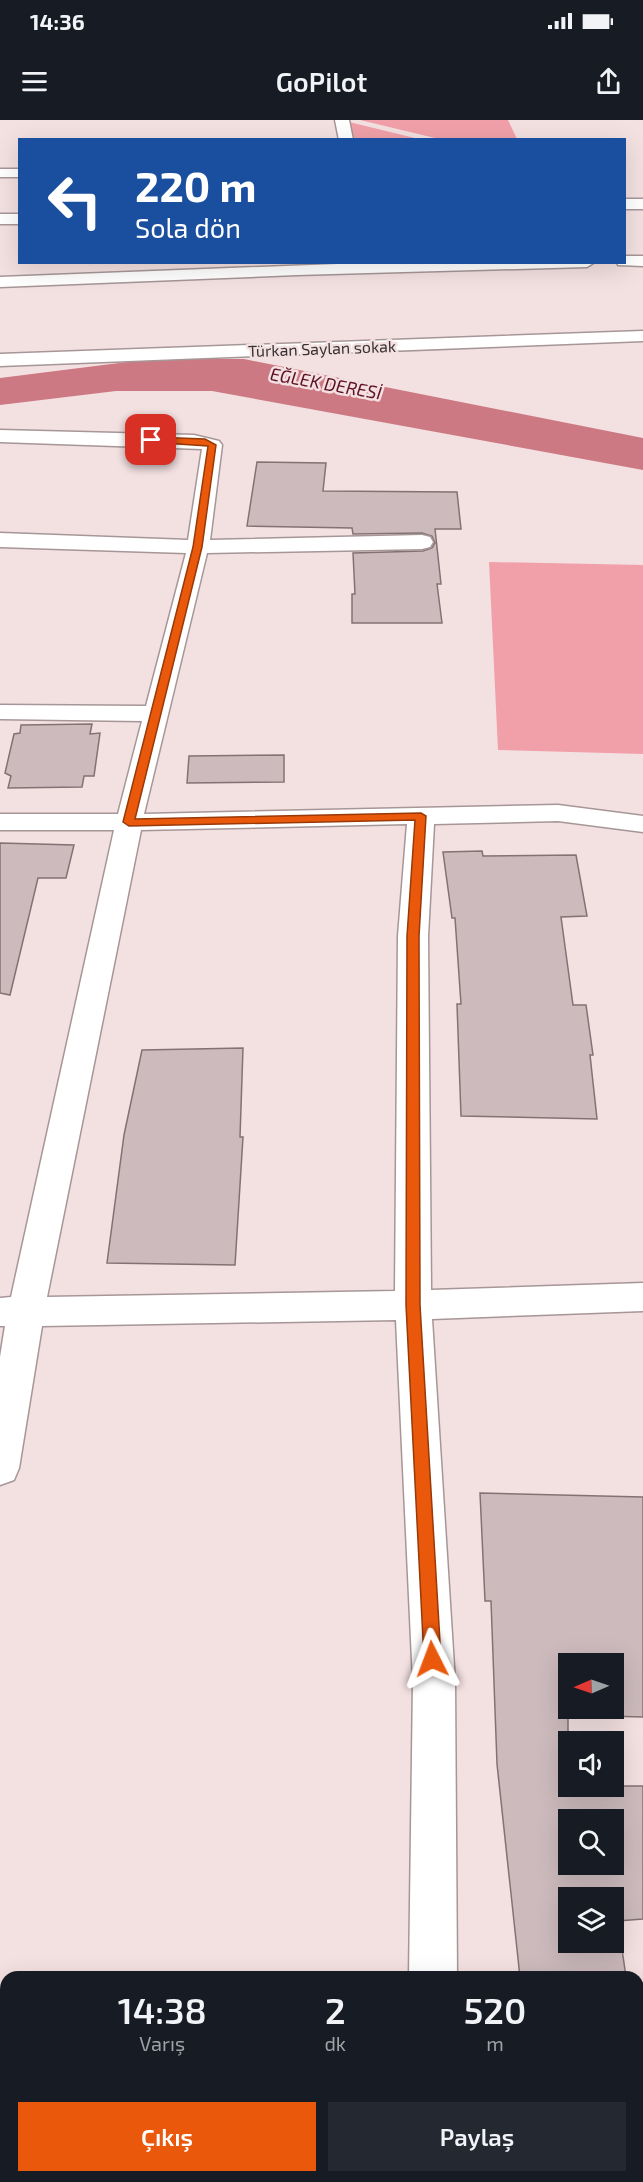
<!DOCTYPE html>
<html lang="tr">
<meta charset="utf-8">
<style>
body{margin:0;font-family:"Exo 2",sans-serif;background:#242831;color:#f1f3f6;height:100vh;display:flex;flex-direction:column;font-size:22px;white-space:nowrap}
*{box-sizing:border-box;margin:0}
p{font-size:20px;color:#9ea1a6}
.icon{flex:none;width:33px;height:33px;fill:none;stroke:currentColor;stroke-width:2;stroke-linecap:round;stroke-linejoin:round}
.map{position:relative;flex:1;overflow:hidden}
.panel{position:absolute;left:0px;top:1851px;width:644px;height:212px;display:flex;flex-direction:column;background:#171b24;border-radius:18px 18px 0 0;box-shadow:0 6px 24px #0002}
.panel>*{flex:none}
.hud{position:absolute;left:18px;top:18px;width:608px;height:126px;border-radius:0px;box-shadow:0 6px 24px #0002;background:#1a4fa0;color:#fff;overflow:hidden}
.needle{width:39px;rotate:268deg}
.tools{position:absolute;left:558px;top:1533px;display:grid;gap:12px}
.tools a{display:grid;place-items:center;width:66px;height:66px;border-radius:0px;background:#171b24;box-shadow:0 6px 24px #0002;font-size:30px}
.pin{position:absolute;display:grid;place-items:center;width:51px;height:51px;color:#fff;margin:-26px;border-radius:12px;box-shadow:0 3px 9px #0006}
.me{position:absolute;width:66px;margin:-33px;rotate:357deg;stroke-linejoin:round;filter:drop-shadow(0 0 4px #0008)}
.turn{display:flex;align-items:center;gap:21px;height:126px;padding:0 18px;font-size:27px}
.turn .icon{width:78px;height:78px;stroke-width:2.5}
.turn b{display:block;font-size:42px;line-height:51px}
.eta{display:flex;justify-content:space-evenly;align-items:center;height:102px;text-align:center}
.eta b{font-size:36px;font-weight:600;line-height:42px}
.cta{display:flex;gap:12px;margin-top:auto;padding:12px 18px}
.cta a{flex:1;height:69px;border-radius:0px;background:#ea580c;color:#fff;font-size:24px;font-weight:600;line-height:69px;text-align:center}
.cta a+a{background:#242831;color:#f1f3f6}
.status{display:flex;justify-content:space-between;align-items:center;height:42px;padding:0 30px;background:#171b24;direction:ltr}
.status svg{height:16px;fill:currentColor}
header{display:flex;justify-content:space-between;align-items:center;height:78px;padding:0 18px;background:#171b24;font-size:27px;font-weight:600}
.map>svg:first-child{display:block}
.green{fill:#f1a0a9}
.water{fill:#cd7983}
.building{fill:#ccbabc;stroke:#837274;stroke-width:1.5;fill-rule:evenodd}
.lines{fill:none;stroke-linecap:round;stroke-linejoin:round}
.minor-casing{stroke:#a79697;stroke-width:3}
.minor{fill:#fff;fill-rule:evenodd}
.route{fill:#ea580c;stroke:#983908;stroke-width:1.5}
.labels{text-anchor:middle;dominant-baseline:central;stroke-width:5;stroke-linejoin:round;paint-order:stroke}
.far-street-label{font-size:16px;fill:#393233;stroke:#f3e0e1}
.far-water-label{font-size:18px;font-style:italic;fill:#5e1124;stroke:#f3e0e1}
</style>
<div class="status"><b>14:36</b><svg viewBox="0 0 49 12"><path d="M0 12V9h3v3zM5 12V6h3v6zM10 12V3h3v9zM15 12V0h3v12zM26 1h20v11H26zM47 4h2v5h-2z"/></svg></div>
<header><svg class="icon" aria-label="menu" viewBox="0 0 24 24"><path d="M4 6h16M4 12h16M4 18h16"/></svg>GoPilot<svg class="icon" aria-label="share" viewBox="0 0 24 24"><path d="M12 15V3M7 8l5-5 5 5M5 13v7h14v-7"/></svg></header>
<div class="map">
<svg width="643" height="2062" viewBox="0 0 643 2062">
<rect width="100%" height="100%" fill="#f3e0e1"/>
<!-- green -->
<g class="green">
<path d="M360 0H508L517 19H439Z"/>
<path d="M349 2 419 19H352Z"/>
<path d="M489 442 643 445V634L498 630Z"/>
</g>
<!-- water -->
<path class="water" d="M151 239H244L643 318V350L212 271H116L0 285V258Z"/>
<!-- building -->
<g class="building">
<path d="M257 342 326 343 323 371 457 372 461 409H435L441 464H437L442 503H352V474H355L353 433 423 431 432 428 435 423 432 416 422 413 353 414 352 408 247 406Z"/>
<path d="M92 604 90 614 100 613 94 656H84L82 667 8 668 11 656 5 653 14 614 20 613 21 605Z"/>
<path d="M284 635V662L187 663 189 636Z"/>
<path d="M0 723 74 725 66 758H38L10 875 0 873Z"/>
<path d="M482 731 483 736 576 735 587 796 561 797 573 885H586L593 935H590L597 999 461 996 457 884H461L455 798H452L443 732Z"/>
<path d="M243 928 240 1017H243L235 1145 107 1143 124 1015 142 930Z"/>
<path d="M480 1373 643 1377V1597L568 1595V1666H643V1799L618 1801 626 1857H520L497 1644 491 1481H485ZM568 1544H614V1588H568ZM568 1700H614V1744H568ZM568 1778H614V1822H568Z"/>
</g>
<g class="lines">
<defs>
<g id="minor">
<path d="M335 0H349L353 20H339Z"/>
<rect x="0" y="49" width="20" height="8"/>
<rect x="624" y="79" width="19" height="10"/>
<rect x="0" y="94" width="20" height="10"/>
<path d="M624 136H643V146L618 145 617 142H624Z"/>
<path d="M388 142H595L587 147 297 155 0 167V157Z"/>
<path d="M643 211V221L0 246V234Z"/>
<path d="M0 310 194 315 219 321 222 325 210 420 422 415 430 417 433 422 430 427 422 429 207 433 144 694 558 685 643 696V712L558 701 434 704 428 816 431 1170 643 1163V1191L432 1199 455 1562 457 1857H409L413 1562 396 1200 42 1206 19 1348 14 1360 0 1365V1237L5 1206H0V1178L11 1177 114 710H0V694H118L142 601 0 599V585L146 586 186 433 0 427V413L188 420 202 329 0 322ZM407 704 398 816 395 1171 47 1177 141 710Z"/>
<path d="M643 1959V2009L638 2011V1961Z"/>
<path d="M31 2056H133L131 2062H29Z"/>
<rect x="406" y="2056" width="52" height="6"/>
</g>
</defs>
<!-- minor casing -->
<use href="#minor" class="minor-casing"/>
<!-- minor -->
<use href="#minor" class="minor"/>
</g>
<!-- route -->
<path class="route" d="M151 317 205 319 216 325 202 427 135 699 421 693 426 696 419 816 420 1185 441 1539 439 1545 432 1547 426 1545 424 1539 406 1185 407 816 415 700 129 706 123 702 193 427 208 326 148 322V318Z"/>
<g class="labels">
<!-- far-street labels -->
<g class="far-street-label">
<text transform="translate(322 228) rotate(-2)">Türkan Saylan sokak</text>
</g>
<!-- far-water labels -->
<g class="far-water-label">
<text transform="translate(326 263) rotate(10)">EĞLEK DERESİ</text>
</g>
</g>
</svg>
<div class="tools">
<a><svg class="needle" viewBox="-14 -14 28 28"><path d="M0-13l5 13h-10z" fill="#e53935"/><path d="M0 13l5-13h-10z" fill="#9ea1a6"/></svg></a>
<a><svg class="icon" aria-label="sound" viewBox="0 0 24 24"><path d="M4 9h4l5-4v14l-5-4H4zM17 9q2 3 0 6"/></svg></a>
<a><svg class="icon" aria-label="search" viewBox="0 0 24 24"><circle cx="10" cy="10" r="6"/><path d="M15 15l6 6"/></svg></a>
<a><svg class="icon" aria-label="layers" viewBox="0 0 24 24"><path d="M12 4l9 5-9 5-9-5zM3 14l9 5 9-5"/></svg></a>
</div>
<div class="pin" style="left:151px;top:320px;background:#d93025"><svg class="icon" aria-label="arrive" viewBox="0 0 24 24"><path d="M6 21V4h12l-3 4 3 4H6"/></svg></div>
<svg class="me" style="left:432px;top:1539px" viewBox="-20 -20 40 40"><path d="M0-17L14 15 0 8-14 15z" fill="#ea580c" stroke="#fff" stroke-width="4"/></svg>
<div class="hud">
<div class="turn"><svg class="icon" aria-label="left" viewBox="0 0 24 24"><path d="M17 20v-9H6M10 6l-5 5 5 5"/></svg><div><b>220 m</b>Sola dön</div></div>
</div>
<section class="panel">
<div class="eta">
<div><b>14:38</b><p>Varış</p></div>
<div><b>2</b><p>dk</p></div>
<div><b>520</b><p>m</p></div>
</div>
<div class="cta"><a>Çıkış</a><a>Paylaş</a></div>
</section>
</div>
